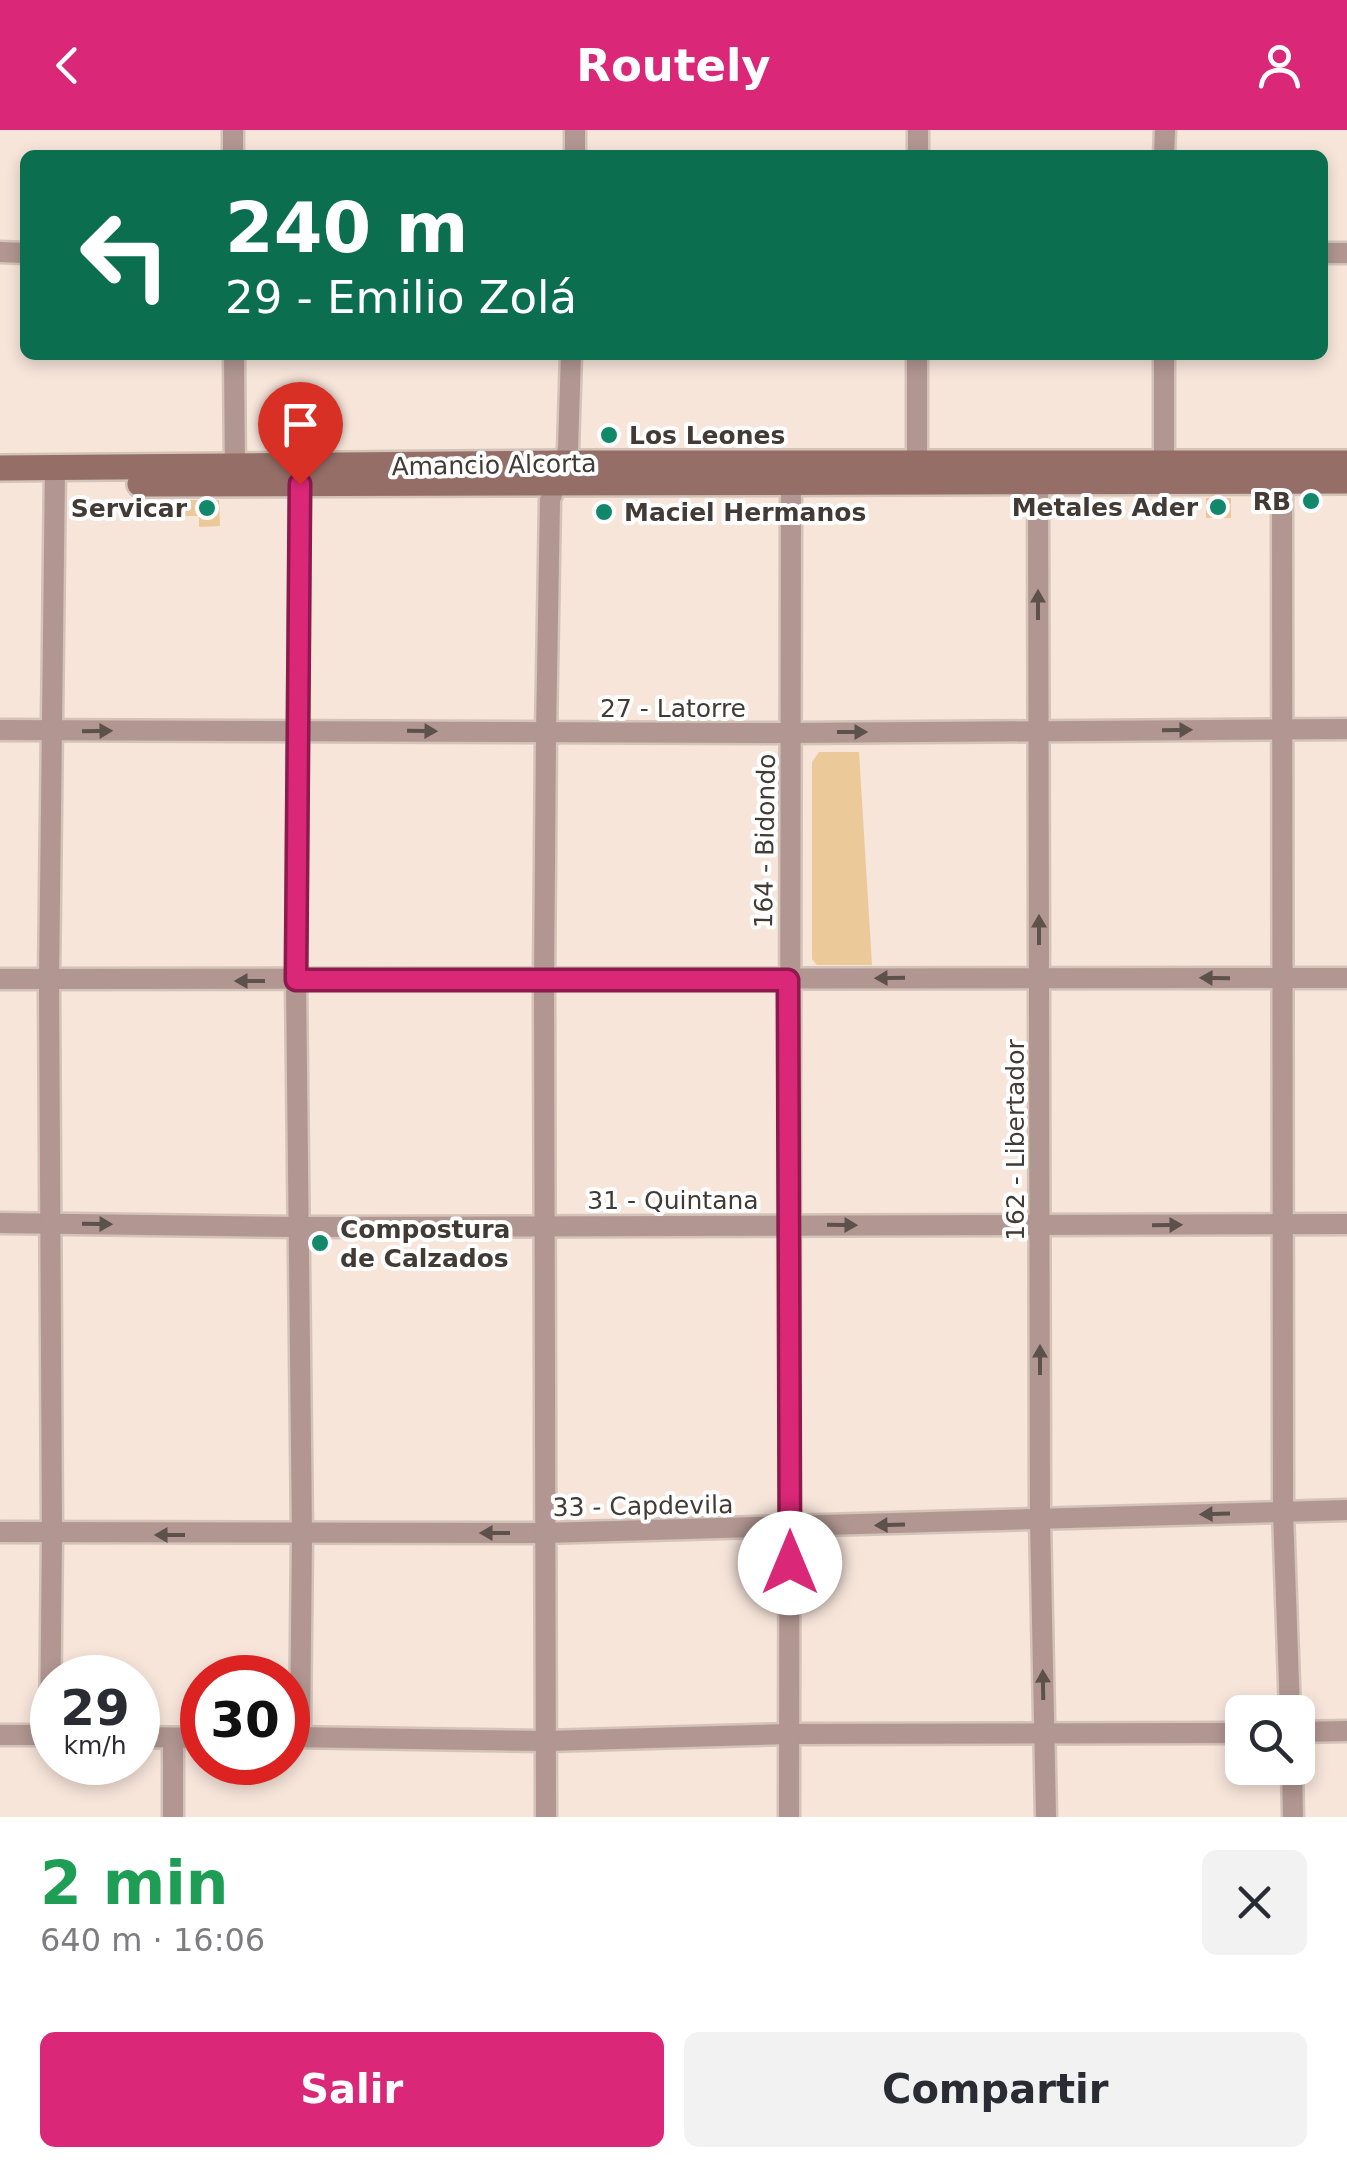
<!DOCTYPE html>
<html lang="es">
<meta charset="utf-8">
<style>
body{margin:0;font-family:"DejaVu Sans",sans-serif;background:#f2f2f3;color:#2b2b33;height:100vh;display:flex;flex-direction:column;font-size:38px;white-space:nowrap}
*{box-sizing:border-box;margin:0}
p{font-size:32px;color:#7c7c81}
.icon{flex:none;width:55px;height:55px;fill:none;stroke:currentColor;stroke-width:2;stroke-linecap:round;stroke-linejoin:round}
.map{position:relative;height:1687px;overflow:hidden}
.drawer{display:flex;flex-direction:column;background:#fff;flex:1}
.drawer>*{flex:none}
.banner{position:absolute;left:20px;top:20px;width:1308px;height:210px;border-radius:15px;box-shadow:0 5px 15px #0003;background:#0b6e4f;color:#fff;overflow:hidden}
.fabs{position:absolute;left:1225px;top:1565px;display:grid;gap:20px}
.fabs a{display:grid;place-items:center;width:90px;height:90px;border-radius:15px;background:#fff;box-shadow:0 5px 15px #0003;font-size:50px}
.speed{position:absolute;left:30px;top:1525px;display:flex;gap:20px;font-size:50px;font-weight:700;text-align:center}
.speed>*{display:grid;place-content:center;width:130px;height:130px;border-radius:50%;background:#fff;box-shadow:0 5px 15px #0003;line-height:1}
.speed small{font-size:25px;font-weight:400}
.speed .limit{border:15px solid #d22;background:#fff;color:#111}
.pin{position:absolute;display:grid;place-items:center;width:85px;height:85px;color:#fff;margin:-102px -42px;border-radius:50% 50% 50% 0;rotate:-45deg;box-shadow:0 0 10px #0007}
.pin .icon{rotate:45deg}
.me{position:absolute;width:110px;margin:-55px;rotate:0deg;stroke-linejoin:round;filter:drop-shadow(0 0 8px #0008)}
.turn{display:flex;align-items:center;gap:35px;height:210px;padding:0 40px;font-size:45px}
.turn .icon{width:130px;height:130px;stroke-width:2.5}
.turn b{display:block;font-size:70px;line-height:85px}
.round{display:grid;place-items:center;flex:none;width:105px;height:105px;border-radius:15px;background:#f2f2f3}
.overview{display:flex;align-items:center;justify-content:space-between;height:170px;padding:0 40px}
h1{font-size:60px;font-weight:700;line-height:75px;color:#1e9e55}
.primary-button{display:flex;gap:20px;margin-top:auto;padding:20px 40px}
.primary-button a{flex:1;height:115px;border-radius:15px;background:#db2777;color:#fff;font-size:40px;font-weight:700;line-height:115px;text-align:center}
.primary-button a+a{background:#f2f2f3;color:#2b2b33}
header{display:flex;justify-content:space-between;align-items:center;height:130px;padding:0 40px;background:#db2777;color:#fff;font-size:45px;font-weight:700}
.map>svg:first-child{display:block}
.building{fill:#ebc998}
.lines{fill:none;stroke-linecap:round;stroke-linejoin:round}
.minor-casing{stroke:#d3c3b9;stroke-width:25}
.secondary-casing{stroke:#d3c3b9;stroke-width:30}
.minor{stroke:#b19691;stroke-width:20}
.secondary{stroke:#956e67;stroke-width:25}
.oneway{fill:#5d514c}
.route-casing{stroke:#8e194d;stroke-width:25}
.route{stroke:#db2777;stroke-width:18}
.poi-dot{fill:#118869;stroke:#fff;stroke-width:4}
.labels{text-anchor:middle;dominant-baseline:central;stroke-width:8;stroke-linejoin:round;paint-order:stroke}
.poi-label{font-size:25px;font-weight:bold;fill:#413a35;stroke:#fff;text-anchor:start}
.street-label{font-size:25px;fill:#413a35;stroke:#fff}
</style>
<header><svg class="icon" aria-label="back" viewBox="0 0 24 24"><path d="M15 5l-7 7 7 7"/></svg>Routely<svg class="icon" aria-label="person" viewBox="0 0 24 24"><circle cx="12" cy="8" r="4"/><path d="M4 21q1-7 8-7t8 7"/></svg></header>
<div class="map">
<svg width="1347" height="1687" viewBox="0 0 1347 1687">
<rect width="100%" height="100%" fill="#f7e5da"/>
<!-- building -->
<g class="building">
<rect x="1206" y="368" width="25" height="20"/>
<path d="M178 370H219L220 396 199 397V386H177Z"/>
<path d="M819 622H859L872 835H817L812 829V632Z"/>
</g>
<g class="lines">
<defs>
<g id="minor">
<path d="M233 25V0"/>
<path d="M575 25V0"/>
<path d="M918 25V0"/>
<path d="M1164 25 1165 0"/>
<path d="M0 122 25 123"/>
<path d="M1322 123H1347"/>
<path d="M234 225 235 347"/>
<path d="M1164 225V348"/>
<path d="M1038 339 1040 1389 1046 1687"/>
<path d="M1282 340 1283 1382 1290 1582"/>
<path d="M917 346V225"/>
<path d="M0 600 792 603 1347 599"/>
<path d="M0 849 1347 848"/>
<path d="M0 1093 298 1097 1347 1094"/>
<path d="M0 1402 544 1403 1347 1380"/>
<path d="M1298 1602 1347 1601"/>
<path d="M50 1604 52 1404 49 851 55 337"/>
<path d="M0 1605H52"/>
<path d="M300 1606 302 1405 296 851 300 338"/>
<path d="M138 1607 202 1608"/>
<path d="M289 1607 546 1611 788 1604 1242 1603"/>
<path d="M173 1608V1687"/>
<path d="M1292 1638 1293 1687"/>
<path d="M546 1687 544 851 546 603 550 370 568 319 571 225"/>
<path d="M789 1687 791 337"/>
</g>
<g id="secondary">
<path d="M0 338 563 333H1347"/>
<path d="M140 354 1347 351"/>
</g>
</defs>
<!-- minor casing -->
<use href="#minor" class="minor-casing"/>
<!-- secondary casing -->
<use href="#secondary" class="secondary-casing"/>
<!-- minor -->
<use href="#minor" class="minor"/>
<!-- secondary -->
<use href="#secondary" class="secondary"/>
</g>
<!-- one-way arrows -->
<defs><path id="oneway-solid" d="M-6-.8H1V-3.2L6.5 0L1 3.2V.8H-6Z" transform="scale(2.5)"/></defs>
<g class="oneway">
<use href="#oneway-solid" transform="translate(1038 475) rotate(-90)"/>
<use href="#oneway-solid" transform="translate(1177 600) rotate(-1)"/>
<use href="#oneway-solid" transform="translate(97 601) rotate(-1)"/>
<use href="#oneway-solid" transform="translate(422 601) rotate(1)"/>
<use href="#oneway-solid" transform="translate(852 602)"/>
<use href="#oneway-solid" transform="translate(1039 800) rotate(-90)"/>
<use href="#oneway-solid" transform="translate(890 848) rotate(179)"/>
<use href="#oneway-solid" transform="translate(1215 848) rotate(-179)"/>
<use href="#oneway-solid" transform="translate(250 851) rotate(180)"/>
<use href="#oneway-solid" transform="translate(97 1094) rotate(1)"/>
<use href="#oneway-solid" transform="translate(842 1095) rotate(1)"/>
<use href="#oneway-solid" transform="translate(1167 1095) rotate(-1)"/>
<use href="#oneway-solid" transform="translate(1040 1230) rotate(-90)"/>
<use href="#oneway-solid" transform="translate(1215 1384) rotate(178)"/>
<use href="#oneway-solid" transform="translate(890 1395) rotate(178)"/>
<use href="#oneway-solid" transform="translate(495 1403) rotate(180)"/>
<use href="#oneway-solid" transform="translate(170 1405) rotate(-180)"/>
<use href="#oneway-solid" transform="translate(1043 1555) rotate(-91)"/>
</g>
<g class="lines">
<defs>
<path id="route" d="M300 354 296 850H788L790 1433"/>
</defs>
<!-- route casing -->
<use href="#route" class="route-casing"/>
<!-- route -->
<use href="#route" class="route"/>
</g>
<!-- markers -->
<g class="poi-dot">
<circle cx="609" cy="305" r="10"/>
<circle cx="1311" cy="371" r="10"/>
<circle cx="1218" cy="377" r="10"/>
<circle cx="207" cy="378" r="10"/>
<circle cx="604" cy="382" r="10"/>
<circle cx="320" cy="1113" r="10"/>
</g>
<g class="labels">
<!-- poi labels -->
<g class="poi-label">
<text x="629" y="305">Los Leones</text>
<text x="1291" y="371" text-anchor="end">RB</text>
<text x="1198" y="377" text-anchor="end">Metales Ader</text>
<text x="187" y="378" text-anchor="end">Servicar</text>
<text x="624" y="382">Maciel Hermanos</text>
<text x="340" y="1099">Compostura<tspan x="340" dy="29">de Calzados</tspan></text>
</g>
<!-- street labels -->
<g class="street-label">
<text transform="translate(494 335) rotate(-1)">Amancio Alcorta</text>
<text x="673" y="578">27 - Latorre</text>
<text transform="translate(765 711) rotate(-89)">164 - Bidondo</text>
<text transform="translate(1015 1010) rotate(-90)">162 - Libertador</text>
<text x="673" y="1070">31 - Quintana</text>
<text transform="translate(643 1376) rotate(-1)">33 - Capdevila</text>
</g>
</g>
</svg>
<div class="fabs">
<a><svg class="icon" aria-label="search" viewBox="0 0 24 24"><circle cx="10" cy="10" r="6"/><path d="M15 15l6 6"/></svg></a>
</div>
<div class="speed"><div>29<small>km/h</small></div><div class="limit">30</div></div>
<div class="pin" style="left:300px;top:354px;background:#d93025"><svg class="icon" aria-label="arrive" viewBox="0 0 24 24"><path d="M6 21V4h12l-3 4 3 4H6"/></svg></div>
<svg class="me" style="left:790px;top:1433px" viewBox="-20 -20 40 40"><circle r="19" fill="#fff"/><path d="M0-13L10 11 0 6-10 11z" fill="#db2777"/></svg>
<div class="banner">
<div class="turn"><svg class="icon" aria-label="left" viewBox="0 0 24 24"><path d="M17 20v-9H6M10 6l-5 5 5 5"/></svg><div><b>240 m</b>29 - Emilio Zolá</div></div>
</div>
</div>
<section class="drawer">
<div class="overview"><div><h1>2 min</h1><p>640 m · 16:06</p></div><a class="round"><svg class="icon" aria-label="close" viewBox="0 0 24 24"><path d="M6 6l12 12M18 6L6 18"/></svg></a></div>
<div class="primary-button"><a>Salir</a><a>Compartir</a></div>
</section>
